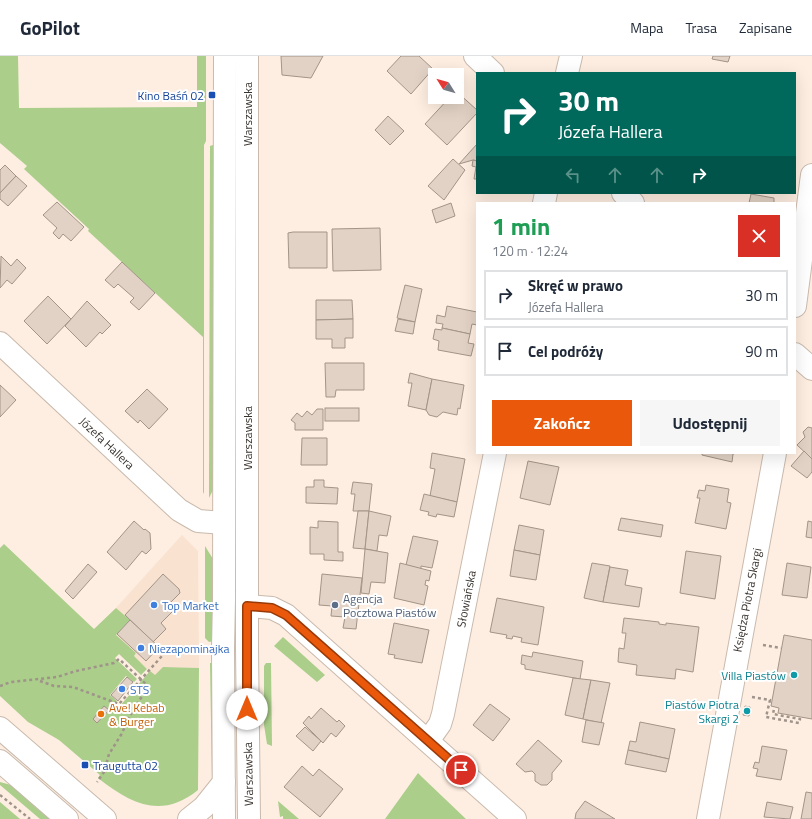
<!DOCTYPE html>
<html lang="pl">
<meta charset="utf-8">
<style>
body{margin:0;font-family:"Titillium Web",sans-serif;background:#f6f6f7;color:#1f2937;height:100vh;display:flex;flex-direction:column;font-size:15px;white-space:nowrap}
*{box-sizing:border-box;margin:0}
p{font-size:13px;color:#747a83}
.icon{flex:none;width:22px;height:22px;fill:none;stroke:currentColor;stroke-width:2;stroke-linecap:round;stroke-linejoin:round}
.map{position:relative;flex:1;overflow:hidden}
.panel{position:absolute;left:476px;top:146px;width:320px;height:252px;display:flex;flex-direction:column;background:#fff;border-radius:0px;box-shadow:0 4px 16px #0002}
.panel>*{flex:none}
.hud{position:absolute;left:476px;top:16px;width:320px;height:122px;border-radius:0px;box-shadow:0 4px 16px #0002;background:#00695c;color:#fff;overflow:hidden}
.needle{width:26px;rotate:307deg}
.tools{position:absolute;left:428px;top:12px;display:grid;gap:8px}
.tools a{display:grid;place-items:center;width:36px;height:36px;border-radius:0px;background:#fff;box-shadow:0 4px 16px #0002;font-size:20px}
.pin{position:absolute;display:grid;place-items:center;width:34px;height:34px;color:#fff;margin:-17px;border:2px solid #fff;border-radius:50%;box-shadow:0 1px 4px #0007}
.me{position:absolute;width:44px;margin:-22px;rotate:0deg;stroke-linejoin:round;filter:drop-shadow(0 0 3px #0008)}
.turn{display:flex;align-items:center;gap:14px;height:84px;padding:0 16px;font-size:18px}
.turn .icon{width:52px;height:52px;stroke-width:2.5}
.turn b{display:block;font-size:28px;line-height:34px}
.lanes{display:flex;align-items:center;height:38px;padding:0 16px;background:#0003;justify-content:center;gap:20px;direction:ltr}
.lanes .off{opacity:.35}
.round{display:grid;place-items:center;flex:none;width:42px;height:42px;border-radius:0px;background:#f6f6f7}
.summary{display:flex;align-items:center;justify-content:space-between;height:68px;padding:0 16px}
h1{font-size:24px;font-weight:700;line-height:30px;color:#1e9e55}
.action{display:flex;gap:8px;margin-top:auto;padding:8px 16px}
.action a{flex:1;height:46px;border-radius:0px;background:#ea580c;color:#fff;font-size:16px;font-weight:700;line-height:46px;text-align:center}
.action a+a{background:#f6f6f7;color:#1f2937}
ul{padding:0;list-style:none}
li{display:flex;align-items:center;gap:12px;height:50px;margin:0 8px 6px;padding:0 8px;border:2px solid #e0e1e3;border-radius:0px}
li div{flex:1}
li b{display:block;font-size:15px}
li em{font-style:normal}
header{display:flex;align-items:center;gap:24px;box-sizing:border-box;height:56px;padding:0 20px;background:#fff;border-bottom:1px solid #e0e1e3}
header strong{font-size:19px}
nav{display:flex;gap:22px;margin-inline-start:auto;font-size:14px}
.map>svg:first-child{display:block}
.built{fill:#f9e2cf}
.green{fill:#abce8b}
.building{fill:#e2d2c5;stroke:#a29487}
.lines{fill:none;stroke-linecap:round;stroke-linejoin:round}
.minor-casing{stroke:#c9baad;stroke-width:24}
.path{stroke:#9f938a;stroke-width:2.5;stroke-dasharray:3 3;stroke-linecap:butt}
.minor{stroke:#fff;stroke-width:22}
.route-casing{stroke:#983908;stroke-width:10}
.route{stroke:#ea580c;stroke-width:7}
.transit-dot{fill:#1a4fb4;stroke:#fff;stroke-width:1.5}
.shop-dot{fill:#3f7fe0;stroke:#fff;stroke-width:1.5}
.service-dot{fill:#5c6f8a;stroke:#fff;stroke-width:1.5}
.culture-dot{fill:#0f9aa8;stroke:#fff;stroke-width:1.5}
.food-dot{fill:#e8710a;stroke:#fff;stroke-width:1.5}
.labels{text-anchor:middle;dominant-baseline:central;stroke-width:4;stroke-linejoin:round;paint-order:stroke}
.transit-label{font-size:12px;fill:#164399;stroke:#fff;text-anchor:end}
.street-label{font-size:12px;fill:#38322d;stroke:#fff}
.service-label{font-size:12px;fill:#4e5e75;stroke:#fff;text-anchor:start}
.shop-label{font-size:12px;fill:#366cbe;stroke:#fff;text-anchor:start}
.culture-label{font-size:12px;fill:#0d838f;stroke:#fff;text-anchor:end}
.food-label{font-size:12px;fill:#c56008;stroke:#fff;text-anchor:start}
</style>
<header>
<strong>GoPilot</strong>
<nav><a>Mapa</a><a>Trasa</a><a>Zapisane</a></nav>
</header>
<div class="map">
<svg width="812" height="763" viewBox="0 0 812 763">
<rect width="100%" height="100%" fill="#feeee1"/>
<!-- built -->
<path class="built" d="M182 479 198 495 199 612 163 611 155 620 133 600 135 597 116 579 130 564 116 552Z"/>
<!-- green -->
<g class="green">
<path d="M0 0H18L19 52 197 51V0H206V85L204 89V436L203 438V281L88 175 89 173 24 113 27 110 0 87Z"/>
<path d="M213 89H215L214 432 209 442 210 90Z"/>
<path d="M4 488 94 573 116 552 130 564 116 579 136 597 134 600 147 613 141 619 119 598 115 602 137 623 134 626 126 620 110 639 117 645 115 648 119 651 150 615 155 619 163 611 199 612 198 734C162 763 132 749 98 722L100 719 59 684 28 666 0 640V492Z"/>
<path d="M205 490 213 503 214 585 209 586 205 582Z"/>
<path d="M283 581 325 619 317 626 274 590Z"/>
<path d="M210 607H214V717L212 724Z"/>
<path d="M266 607H271L272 690 267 688 264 669V610Z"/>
<path d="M418 717 423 722 466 763H385Z"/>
<path d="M0 726 11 729 52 763H40L0 729Z"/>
<path d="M278 745 299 763H283V760L280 761Z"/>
<path d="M0 746 20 763H0Z"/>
</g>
<!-- building -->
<g class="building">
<path d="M281 0H323L311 22 282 19Z"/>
<path d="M401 0H419L433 13 411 38 387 15Z"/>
<path d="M713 0H730L728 6 712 3Z"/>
<path d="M457 36 477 54V57L447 89 425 68 450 41H457Z"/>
<path d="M388 60 404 75 390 89 375 74Z"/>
<path d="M477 88V105L473 104 459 108Z"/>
<path d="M453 103 465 114 444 144 428 130Z"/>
<path d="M473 104 477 105V123H474L476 111 472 110Z"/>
<path d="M5 109 16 120 0 137V114Z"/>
<path d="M16 120 27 130 8 150 0 143V137Z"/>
<path d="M751 138 774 142V147H749Z"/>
<path d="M57 146 84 171 71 185 63 178 59 183 53 177 57 172 43 159Z"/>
<path d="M451 147 455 160 436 167 432 154Z"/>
<path d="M380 172 381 214 333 215 332 173Z"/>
<path d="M293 176H327V212H289L288 177Z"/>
<path d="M1 200 11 210 17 203 26 212 12 228 7 224 0 232Z"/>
<path d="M122 206 155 237 139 254 130 246 134 242 118 228 114 232 105 224Z"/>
<path d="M405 229 422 233 415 266 397 262Z"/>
<path d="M48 240 71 263 47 288 24 265Z"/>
<path d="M316 244H352L353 263 316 264Z"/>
<path d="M87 245 111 269 102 278 100 276 86 291 65 270Z"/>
<path d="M447 250 477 256V269L472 268 470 278 442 272 443 268 436 267 437 259 445 261Z"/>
<path d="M353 263V282H345V292H332V283H316V264Z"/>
<path d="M398 263 415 266 413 278 395 275Z"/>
<path d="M442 272 470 278 468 287 474 288 471 300 438 294 439 285 433 283 435 273 442 274Z"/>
<path d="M325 307H364V334H336L335 341H326Z"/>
<path d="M410 317 432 323 426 354 408 350 412 327H408Z"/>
<path d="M432 323 464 329 460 353 458 352 457 359 443 356 437 361 429 359 426 354Z"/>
<path d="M0 329 16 344 0 361Z"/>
<path d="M147 333 168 353 149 373 140 364 138 367 125 355Z"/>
<rect x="325" y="352" width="34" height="13"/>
<path d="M317 353H323V374H295V367L291 364 297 357 302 361 307 355 312 359Z"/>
<path d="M808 371 812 372V403L797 389 805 381 803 376Z"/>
<path d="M302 382H327V409H301Z"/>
<path d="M804 395 812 403V416L807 422 791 410Z"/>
<path d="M432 397 465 403 457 446 430 440 435 413 430 412Z"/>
<path d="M702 397H736L733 398 732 406 702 399Z"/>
<path d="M528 405 559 411 550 449 520 442Z"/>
<path d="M314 424H324V431L338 432 337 448 306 447V431H314Z"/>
<path d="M353 426 372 428 369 455H353L355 438H351Z"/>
<path d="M706 429 729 433 727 446 731 447 726 473 695 467 700 442H697L699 434 705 435Z"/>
<path d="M424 438 457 446 454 461 437 458 436 461 428 459 429 456 420 454Z"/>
<path d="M358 455H369L365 493 353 492Z"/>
<path d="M369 455 391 460 387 480 379 479 377 495 365 493Z"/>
<path d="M621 462 663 469 661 481 618 474Z"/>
<path d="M134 465 144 474 145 473 150 477 151 493 146 498 142 495 126 514 107 496Z"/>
<path d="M318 465 338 466V496H343V505L324 504V498H310V471L318 472Z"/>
<path d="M808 465 812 466V482L806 481Z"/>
<path d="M519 469 544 474 540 499 514 494Z"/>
<path d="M413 480 438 485 432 512 421 510V513L406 509Z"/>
<path d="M365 493 388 497 385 527 371 526 369 538 361 537Z"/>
<path d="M514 494 540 499 536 524 510 520Z"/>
<path d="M686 495 721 500 715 543 680 537Z"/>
<path d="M400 507 431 515 429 525 426 524 425 529 428 530 424 549 394 542Z"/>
<path d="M592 507 610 510 603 546 584 542Z"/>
<path d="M787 507 811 511 807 542 782 539Z"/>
<path d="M88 508 97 516 73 543 65 535Z"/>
<path d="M610 511 628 514 625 529 642 532 639 551 603 546Z"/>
<path d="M163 518 179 533 180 537 168 549 174 554 161 567 166 573 153 586 125 559Z"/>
<path d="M322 518 362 522 356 573 343 572 345 561 331 560 332 550 319 549Z"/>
<path d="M497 542 544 551 538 589 521 586 522 582 513 580 512 583 506 582 507 579 490 576Z"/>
<path d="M624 562 659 566V568L666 569V567L699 571 693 616 676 613 675 623 636 619 637 609 618 606 619 592 624 593 626 577H622Z"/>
<path d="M130 564 159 591 146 605 117 578Z"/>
<path d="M394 567 429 574 422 607 394 602 395 599 388 598Z"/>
<path d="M784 579 812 584V663L778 657 779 652 771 650Z"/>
<path d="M533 596 583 605 580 623 525 613V609L521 608 522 599 532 601Z"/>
<path d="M127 621 133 626 118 645 111 639Z"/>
<path d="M573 622 591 624 583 663 565 659Z"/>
<path d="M591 624 610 627 601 667 583 663Z"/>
<path d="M490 648 510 663 493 685 473 669Z"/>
<path d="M104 650 109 654 97 667 93 663Z"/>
<path d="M745 650 750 651 749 660 743 659Z"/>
<path d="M321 652 337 666 339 664 345 670 336 681 331 677 323 687 303 667 309 660 311 663Z"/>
<path d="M586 664 604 667 599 689 582 686Z"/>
<path d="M640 666 675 673 669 703 628 694 630 685 636 686Z"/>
<path d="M305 671 321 685 313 695 296 680Z"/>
<path d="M538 684 562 705 552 717V724L547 729H541L535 725V718L532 715 525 716 516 708Z"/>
<path d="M762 690 787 694 781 724 756 720 758 713 753 712 755 706 759 707Z"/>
<path d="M628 694 669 703 666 716 625 708Z"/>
<path d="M302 710 313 720 319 713 343 733 320 761 284 731Z"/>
<path d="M806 736 812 737V763H801Z"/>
<path d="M585 745 615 763H575L576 757Z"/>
<path d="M767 746 793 751 790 763 764 761Z"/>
</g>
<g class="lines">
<defs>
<g id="minor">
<path d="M247 0V592L249 763"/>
<path d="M475 0 493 17"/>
<path d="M567 17 571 0"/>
<path d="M623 137 633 147"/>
<path d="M544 147 546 137"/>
<path d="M795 250 812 119"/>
<path d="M0 287 179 454 198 465 224 467"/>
<path d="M795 298 812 313"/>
<path d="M247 550 272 552 286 559 515 763"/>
<path d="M0 672 105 763"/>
<path d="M428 685 440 668 443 658 495 397"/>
<path d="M0 705 67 763"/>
<path d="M189 763 204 751 224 726"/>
<path d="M224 763 223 592 224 544 225 0"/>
<path d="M708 763 775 397"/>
</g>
</defs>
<!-- minor casing -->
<use href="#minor" class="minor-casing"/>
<!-- path -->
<g class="path">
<path d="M763 589 781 592"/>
<path d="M40 625 54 630 73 631 119 648 170 591 198 592 203 594"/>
<path d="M0 630 11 626 57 621 76 615 114 607 119 603 146 628 145 636 134 652 121 679 109 698 104 716 97 726"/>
<path d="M752 641 770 644 766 661 799 667 800 663 773 658 774 653"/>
<path d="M0 739 30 763"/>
</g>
<!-- minor -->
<use href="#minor" class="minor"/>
</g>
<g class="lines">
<defs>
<path id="route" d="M247 653V550L272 552 286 559 461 714"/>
</defs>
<!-- route casing -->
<use href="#route" class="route-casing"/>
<!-- route -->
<use href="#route" class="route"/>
</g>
<!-- markers -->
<g class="transit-dot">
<rect x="208" y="35" width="8" height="8" rx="2"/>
<rect x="81" y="705" width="8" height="8" rx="2"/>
</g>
<g class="shop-dot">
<circle cx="154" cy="549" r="4"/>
<circle cx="141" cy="592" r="4"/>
<circle cx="122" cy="633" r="4"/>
</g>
<circle class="service-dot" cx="335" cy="549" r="4"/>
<g class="culture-dot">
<circle cx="794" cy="619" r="4"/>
<circle cx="747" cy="655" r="4"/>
</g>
<circle class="food-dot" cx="101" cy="658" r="4"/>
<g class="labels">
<!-- transit labels -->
<g class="transit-label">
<text x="204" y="39">Kino Baśń 02</text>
<text x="93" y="709" text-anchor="start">Traugutta 02</text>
</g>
<!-- street labels -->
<g class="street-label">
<text transform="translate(247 58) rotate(-90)">Warszawska</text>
<text transform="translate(247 382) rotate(-90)">Warszawska</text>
<text transform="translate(107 387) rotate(43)">Józefa Hallera</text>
<text transform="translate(466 543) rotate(-79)">Słowiańska</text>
<text transform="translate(747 544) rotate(-79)">Księdza Piotra Skargi</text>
<text transform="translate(248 718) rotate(-91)">Warszawska</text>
</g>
<!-- service labels -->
<g class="service-label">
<text x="343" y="542">Agencja<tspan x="343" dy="14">Pocztowa Piastów</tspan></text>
</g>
<!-- shop labels -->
<g class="shop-label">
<text x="162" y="549">Top Market</text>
<text x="149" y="592">Niezapominajka</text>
<text x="130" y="633">STS</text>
</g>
<!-- culture labels -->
<g class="culture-label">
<text x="786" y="619">Villa Piastów</text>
<text x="739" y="648">Piastów Piotra<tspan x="739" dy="14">Skargi 2</tspan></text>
</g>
<!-- food labels -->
<g class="food-label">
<text x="109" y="651">Ave! Kebab<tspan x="109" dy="14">&amp; Burger</tspan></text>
</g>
</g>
</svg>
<div class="tools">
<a><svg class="needle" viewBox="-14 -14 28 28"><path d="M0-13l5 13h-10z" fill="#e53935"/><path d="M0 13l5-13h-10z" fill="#747a83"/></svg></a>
</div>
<div class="pin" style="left:461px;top:714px;background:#d93025"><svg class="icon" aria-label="arrive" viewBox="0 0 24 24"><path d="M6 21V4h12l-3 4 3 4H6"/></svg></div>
<svg class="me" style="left:247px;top:653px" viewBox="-20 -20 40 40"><circle r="19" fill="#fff"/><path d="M0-13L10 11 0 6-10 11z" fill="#ea580c"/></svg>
<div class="hud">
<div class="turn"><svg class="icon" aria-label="right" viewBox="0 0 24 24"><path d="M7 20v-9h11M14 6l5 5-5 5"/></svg><div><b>30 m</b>Józefa Hallera</div></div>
<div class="lanes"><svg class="icon off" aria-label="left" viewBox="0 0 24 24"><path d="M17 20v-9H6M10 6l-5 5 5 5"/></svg><svg class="icon off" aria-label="ahead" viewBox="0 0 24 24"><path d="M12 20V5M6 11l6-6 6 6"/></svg><svg class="icon off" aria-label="ahead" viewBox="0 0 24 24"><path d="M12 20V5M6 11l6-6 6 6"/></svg><svg class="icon" aria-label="right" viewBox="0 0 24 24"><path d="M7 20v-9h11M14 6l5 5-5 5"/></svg></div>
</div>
<section class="panel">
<div class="summary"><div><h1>1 min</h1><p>120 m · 12:24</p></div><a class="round" style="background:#d93025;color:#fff"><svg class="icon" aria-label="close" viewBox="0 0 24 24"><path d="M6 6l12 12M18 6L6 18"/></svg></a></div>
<ul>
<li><svg class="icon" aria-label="right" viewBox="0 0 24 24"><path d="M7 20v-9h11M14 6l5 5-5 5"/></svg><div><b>Skręć w prawo</b><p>Józefa Hallera</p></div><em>30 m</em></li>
<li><svg class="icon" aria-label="arrive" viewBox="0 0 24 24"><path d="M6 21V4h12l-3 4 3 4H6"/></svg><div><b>Cel podróży</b></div><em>90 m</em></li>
</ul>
<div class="action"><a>Zakończ</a><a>Udostępnij</a></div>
</section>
</div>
